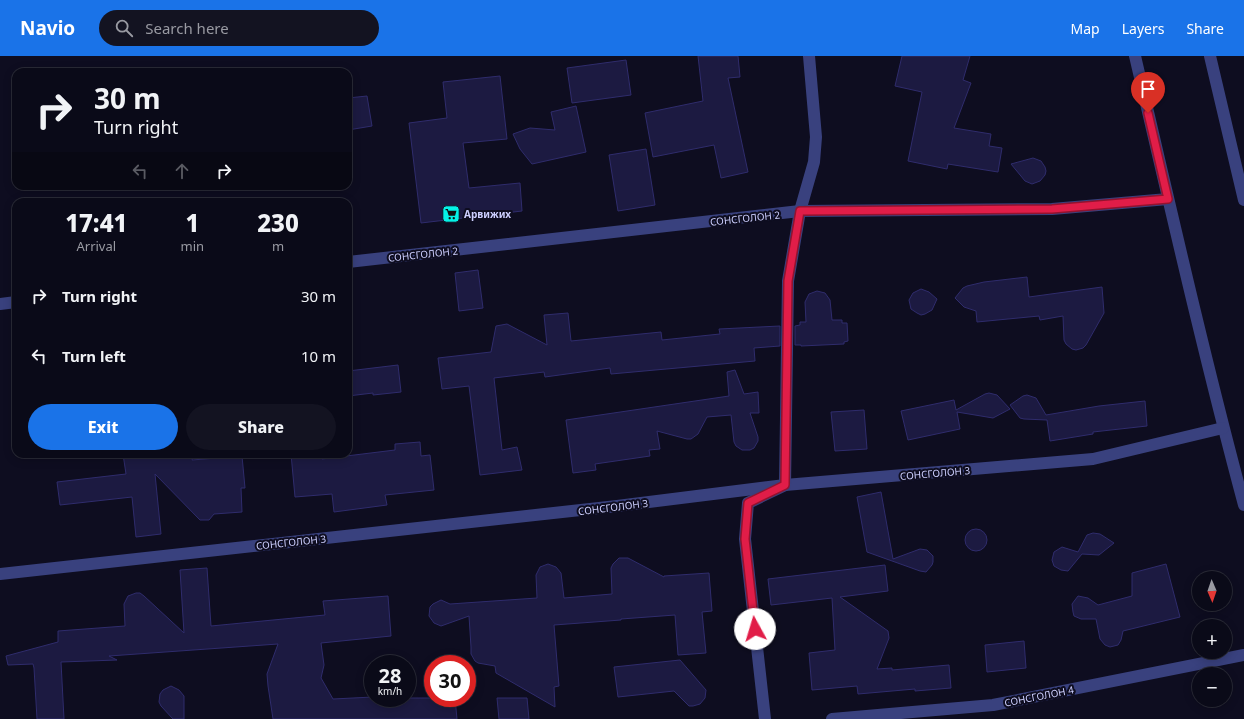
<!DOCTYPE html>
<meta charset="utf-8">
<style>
body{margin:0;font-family:"Noto Sans",sans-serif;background:#131321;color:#f1f3f6;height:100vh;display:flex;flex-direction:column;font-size:15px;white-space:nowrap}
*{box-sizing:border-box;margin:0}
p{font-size:13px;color:#999aa2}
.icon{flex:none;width:22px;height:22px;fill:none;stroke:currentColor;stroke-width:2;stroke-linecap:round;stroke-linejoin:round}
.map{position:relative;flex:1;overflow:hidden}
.details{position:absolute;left:12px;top:142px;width:340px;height:260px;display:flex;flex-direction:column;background:#0a0a18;border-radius:12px;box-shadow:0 2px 10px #0003,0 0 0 1px #2a2b37}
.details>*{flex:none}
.hud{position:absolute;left:12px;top:12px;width:340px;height:122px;border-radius:12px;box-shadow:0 2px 10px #0003,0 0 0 1px #2a2b37;background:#0a0a18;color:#f1f3f6;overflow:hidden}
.needle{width:26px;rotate:178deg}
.buttons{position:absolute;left:1192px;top:515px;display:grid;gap:8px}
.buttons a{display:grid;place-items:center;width:40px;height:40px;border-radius:50%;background:#0a0a18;box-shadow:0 2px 10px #0003,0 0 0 1px #2a2b37;font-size:20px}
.speed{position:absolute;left:364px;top:599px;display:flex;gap:8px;font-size:20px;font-weight:700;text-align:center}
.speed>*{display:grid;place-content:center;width:52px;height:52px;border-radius:50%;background:#0a0a18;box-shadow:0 2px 10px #0003,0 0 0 1px #2a2b37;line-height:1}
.speed small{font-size:10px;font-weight:400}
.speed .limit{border:6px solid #d22;background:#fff;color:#111}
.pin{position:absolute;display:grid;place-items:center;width:34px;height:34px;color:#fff;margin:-41px -17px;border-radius:50% 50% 50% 0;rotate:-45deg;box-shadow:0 0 4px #0007}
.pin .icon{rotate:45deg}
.me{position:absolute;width:44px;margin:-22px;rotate:354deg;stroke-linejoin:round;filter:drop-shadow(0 0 3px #0008)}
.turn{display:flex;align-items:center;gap:14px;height:84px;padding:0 16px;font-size:18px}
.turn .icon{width:52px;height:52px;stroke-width:2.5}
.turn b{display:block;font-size:28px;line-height:34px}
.lanes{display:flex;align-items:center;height:38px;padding:0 16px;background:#0003;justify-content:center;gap:20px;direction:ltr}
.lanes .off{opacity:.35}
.eta{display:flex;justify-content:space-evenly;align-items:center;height:68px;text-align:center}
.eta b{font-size:24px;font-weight:800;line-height:28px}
.cta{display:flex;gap:8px;margin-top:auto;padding:8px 16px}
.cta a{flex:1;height:46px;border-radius:24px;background:#1a73e8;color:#fff;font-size:16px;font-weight:800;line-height:46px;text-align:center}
.cta a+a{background:#131321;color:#f1f3f6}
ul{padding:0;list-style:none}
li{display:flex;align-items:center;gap:12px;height:60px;padding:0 16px}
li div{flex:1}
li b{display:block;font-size:15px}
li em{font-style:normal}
header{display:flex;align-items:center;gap:24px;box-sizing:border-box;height:56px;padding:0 20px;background:#1a73e8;color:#fff}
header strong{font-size:19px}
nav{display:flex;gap:22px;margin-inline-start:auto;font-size:14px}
.search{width:280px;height:36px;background:#131321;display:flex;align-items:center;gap:10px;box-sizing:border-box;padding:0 14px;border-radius:22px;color:#999aa2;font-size:15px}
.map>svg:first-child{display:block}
.building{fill:#1c1a41;stroke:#2f2c6c}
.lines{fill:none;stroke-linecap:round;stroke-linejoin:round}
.minor{stroke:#39417e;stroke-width:12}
.route-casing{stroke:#92132f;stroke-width:10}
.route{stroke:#e11d48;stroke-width:7}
.labels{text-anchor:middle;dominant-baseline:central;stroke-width:4;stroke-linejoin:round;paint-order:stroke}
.poi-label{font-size:10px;font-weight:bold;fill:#cdcffe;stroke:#0e0d20;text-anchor:start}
.street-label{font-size:10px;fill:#cdcffe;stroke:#0e0d20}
</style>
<header>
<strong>Navio</strong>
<div class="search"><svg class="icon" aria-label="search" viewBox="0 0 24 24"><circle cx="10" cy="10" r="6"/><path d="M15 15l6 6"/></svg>Search here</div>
<nav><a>Map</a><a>Layers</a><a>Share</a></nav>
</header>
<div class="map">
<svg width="1244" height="663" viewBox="0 0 1244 663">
<rect width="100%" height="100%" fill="#0e0d20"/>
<!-- building -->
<g class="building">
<path d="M698 0H738L740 21 728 22 748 116 721 122 714 89 653 101 645 57 703 45Z"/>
<path d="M902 0H970L963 24 971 27 954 72 991 78 989 90 1002 92 998 116 948 108 947 113 908 105 922 36 895 30Z"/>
<path d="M626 4 631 39 572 47 567 12Z"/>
<path d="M500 20 507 83 463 87 469 132 520 127 522 155 421 167 409 67 447 62 443 26Z"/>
<path d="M367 40 372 70 348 74V42Z"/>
<path d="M576 50 586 96 532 108 520 93 513 78 530 72 555 74 551 56Z"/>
<path d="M646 93 655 149 618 155 609 99Z"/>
<path d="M1033 102 1041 105 1045 111 1046 115 1045 119 1040 125 1032 128 1025 125 1011 108Z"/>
<path d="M478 214 483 252 459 255 455 217Z"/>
<path d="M1027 221 1029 241 1102 231 1104 257 1086 289 1083 292 1076 294 1072 293 1066 288 1064 284 1063 260 1040 264 1039 260 977 266 976 255 964 251 955 242 963 232 967 230 984 226Z"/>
<path d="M921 233 929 236 937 243 932 254 925 258 921 259 917 257 911 253 909 244 913 237Z"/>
<path d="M817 235 825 237 830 244 832 264H842V267H847L848 285 844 286V288L801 290V289H795V270L800 269V266H806L805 246 809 238Z"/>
<path d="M568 257 571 285 661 276 662 284 720 278 719 273 780 270V290L754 292 755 305 611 318 610 312 545 321 544 316 494 322 502 394 517 391 522 414 480 419 469 330 442 333 438 302 491 296 496 270 507 268 547 289 544 259Z"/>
<path d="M398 309 401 336 373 339V337L348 340V315Z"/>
<path d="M735 314 744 338 758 336 759 357H750L758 381V385L754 392 750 394H742L736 390 734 386 731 359 707 361 698 378 691 383H687L657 375 660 393 649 394 650 400 595 408 596 414 573 417 566 364 729 340 727 316Z"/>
<path d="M989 337 997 339 1010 353 993 362 957 356 960 373 908 384 901 355 954 344 956 354 985 338Z"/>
<path d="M1027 339 1036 342 1046 359 1099 350 1145 345 1147 370 1093 376V378L1050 385 1047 364 1024 363 1020 362 1010 349 1023 340Z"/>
<path d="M864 354 867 393 835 395 831 356Z"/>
<path d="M420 386 421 400 430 399 434 434 385 439 387 449 334 456 332 438 295 441 291 398H322V403L395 394V388Z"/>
<path d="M123 398H194L192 404 242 400 245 432H241L242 456 214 458 209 464H200L155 418 161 478 136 481 132 441 60 449 57 426 126 418Z"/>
<path d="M881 436 893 503 920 493 927 494 933 500V506L932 509 926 516 920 515 867 496 857 441Z"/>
<circle cx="976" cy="484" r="11"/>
<path d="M1093 477 1100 478 1114 487 1099 499 1082 498 1068 515 1061 514 1054 510 1052 504 1054 496 1062 491 1078 496 1087 479Z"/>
<path d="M619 502H628L664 521V520L709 517 712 555 702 556 706 597 678 599 675 559 621 563V564L554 569 559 630 554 631 555 651 496 617 495 610 478 607 475 605 471 598V591L469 560 441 570 434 567 429 560 430 551 433 548 441 544 450 548 537 542 536 519 540 511 548 508 556 511 561 517 564 542 612 538 611 512 613 508Z"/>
<path d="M1166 508 1180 561 1123 575 1121 584 1118 589 1110 591 1105 589 1100 583 1096 563H1081L1074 560 1073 556 1072 548 1078 540 1088 542 1098 549 1132 540V517Z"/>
<path d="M885 509 888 535 840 541 888 575 889 582 877 613 892 612V614L949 609 951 632 915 635V633L858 638 857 630 812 634 809 597 835 594 832 542 771 549 768 523Z"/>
<path d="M207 512 211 570 325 559 323 545 388 540 391 580 321 587 324 609 321 622 333 643 373 641V642H455L457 663H273L268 630 267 618 278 588 109 600 117 604 61 606 64 663H37L34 612 33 608 8 609 6 600 58 586V575L125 570 124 548 128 540 136 537H140L144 540 184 577 180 514Z"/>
<path d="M1024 585 1026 612 987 616 985 589Z"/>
<path d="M680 604 706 634 705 642 700 648 693 650H689L674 635 618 641 614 611Z"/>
<path d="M171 630 179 634 184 640V663H173L161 650 159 646 160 638 163 634Z"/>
<path d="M497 642H527L529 663H499Z"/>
</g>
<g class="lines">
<!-- minor -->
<g class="minor">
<path d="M1135 0C1170 150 1204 300 1244 449"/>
<path d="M1210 0 1244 144"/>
<path d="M348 206 800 155 1052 153 1168 143"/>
<path d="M0 248 16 246"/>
<path d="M0 518 617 450 785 429 1093 403 1223 372"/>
<path d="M765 663 745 483 748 447 785 429 788 225 800 155 814 106 816 81 809 0"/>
<path d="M832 663 993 649 1244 599"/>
</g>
</g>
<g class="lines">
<defs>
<path id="route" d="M755 573 745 483 748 447 785 429 788 225 800 155 1052 153 1168 143 1148 57"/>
</defs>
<!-- route casing -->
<use href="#route" class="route-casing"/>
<!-- route -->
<use href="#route" class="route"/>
</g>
<!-- icons -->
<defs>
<symbol id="supermarket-square" viewBox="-11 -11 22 22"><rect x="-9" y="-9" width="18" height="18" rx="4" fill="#05f2e6" stroke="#0e0d20"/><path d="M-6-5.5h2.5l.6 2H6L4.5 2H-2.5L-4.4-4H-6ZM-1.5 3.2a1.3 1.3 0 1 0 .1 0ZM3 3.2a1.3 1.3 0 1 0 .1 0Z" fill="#111"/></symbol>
</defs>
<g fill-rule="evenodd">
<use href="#supermarket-square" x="441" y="148" width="20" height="20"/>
</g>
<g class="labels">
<!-- poi labels -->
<g class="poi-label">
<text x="464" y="158">Арвижих</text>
</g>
<!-- street labels -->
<g class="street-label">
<text transform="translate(745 162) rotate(-6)">СОНСГОЛОН 2</text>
<text transform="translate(423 198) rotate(-6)">СОНСГОЛОН 2</text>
<text transform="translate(935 417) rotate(-5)">СОНСГОЛОН 3</text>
<text transform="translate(613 451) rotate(-7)">СОНСГОЛОН 3</text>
<text transform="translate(291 486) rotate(-6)">СОНСГОЛОН 3</text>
<text transform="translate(1039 640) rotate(-11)">СОНСГОЛОН 4</text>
</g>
</g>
</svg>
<div class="buttons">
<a><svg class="needle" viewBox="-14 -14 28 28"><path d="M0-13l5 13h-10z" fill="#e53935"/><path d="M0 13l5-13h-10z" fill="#999aa2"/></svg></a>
<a>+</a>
<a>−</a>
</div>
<div class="speed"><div>28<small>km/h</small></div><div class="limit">30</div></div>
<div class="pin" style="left:1148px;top:57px;background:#d93025"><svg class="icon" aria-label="arrive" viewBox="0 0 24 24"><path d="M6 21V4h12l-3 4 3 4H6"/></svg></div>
<svg class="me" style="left:755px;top:573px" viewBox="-20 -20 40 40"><circle r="19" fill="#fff"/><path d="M0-13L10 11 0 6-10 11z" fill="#e11d48"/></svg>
<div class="hud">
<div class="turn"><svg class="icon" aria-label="right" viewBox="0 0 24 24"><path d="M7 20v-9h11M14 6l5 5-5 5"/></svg><div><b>30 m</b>Turn right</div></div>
<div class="lanes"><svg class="icon off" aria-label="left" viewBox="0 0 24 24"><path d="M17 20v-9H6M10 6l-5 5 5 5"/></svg><svg class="icon off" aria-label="ahead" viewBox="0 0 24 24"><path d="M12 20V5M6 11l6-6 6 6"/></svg><svg class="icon" aria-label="right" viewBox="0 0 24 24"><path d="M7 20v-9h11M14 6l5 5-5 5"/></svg></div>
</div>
<section class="details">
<div class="eta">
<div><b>17:41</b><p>Arrival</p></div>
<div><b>1</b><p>min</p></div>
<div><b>230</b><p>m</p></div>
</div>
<ul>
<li><svg class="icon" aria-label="right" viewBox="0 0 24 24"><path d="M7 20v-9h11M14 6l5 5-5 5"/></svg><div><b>Turn right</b></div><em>30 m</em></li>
<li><svg class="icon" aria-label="left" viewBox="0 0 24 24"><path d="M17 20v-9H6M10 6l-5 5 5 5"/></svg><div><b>Turn left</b></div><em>10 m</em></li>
</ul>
<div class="cta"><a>Exit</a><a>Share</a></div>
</section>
</div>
